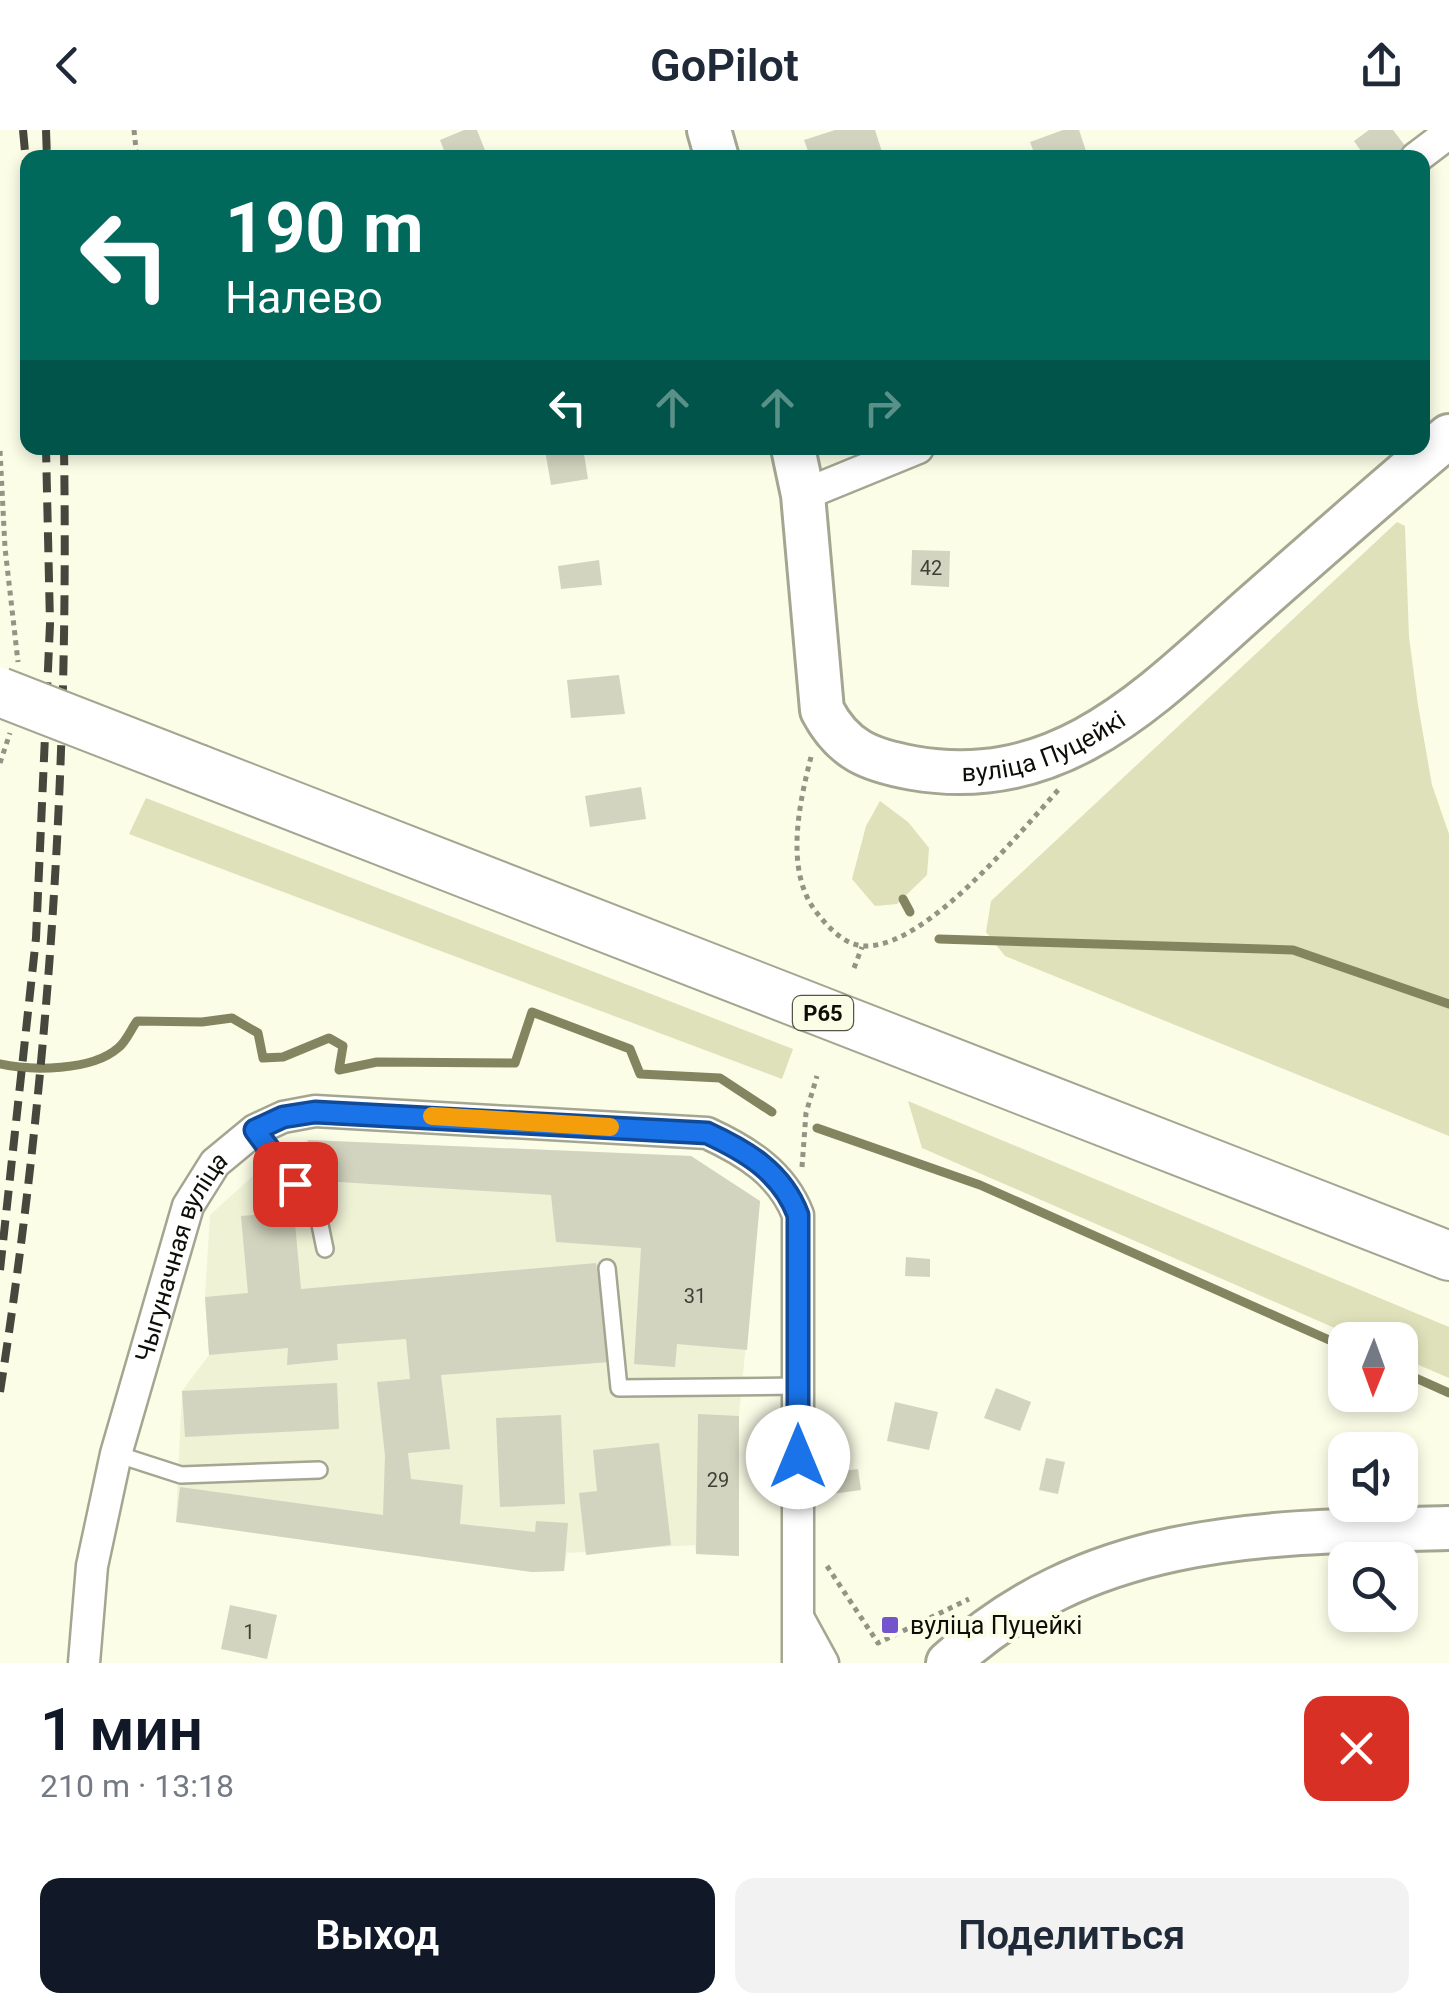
<!DOCTYPE html>
<html lang="ru">
<meta charset="utf-8">
<style>
body{margin:0;font-family:Roboto,sans-serif;background:#f2f2f3;color:#1f2937;height:100vh;display:flex;flex-direction:column;font-size:38px;white-space:nowrap}
*{box-sizing:border-box;margin:0}
p{font-size:32px;color:#747a83}
.icon{flex:none;width:55px;height:55px;fill:none;stroke:currentColor;stroke-width:2;stroke-linecap:round;stroke-linejoin:round}
.map{position:relative;height:1533px;overflow:hidden}
.sheet{display:flex;flex-direction:column;background:#fff;flex:1}
.sheet>*{flex:none}
.top-card{position:absolute;left:20px;top:20px;width:1410px;height:305px;border-radius:20px;box-shadow:0 5px 15px #0003;background:#00695c;color:#fff;overflow:hidden}
.needle{width:65px;rotate:181deg}
.controls{position:absolute;left:1328px;top:1192px;display:grid;gap:20px}
.controls a{display:grid;place-items:center;width:90px;height:90px;border-radius:20px;background:#fff;box-shadow:0 5px 15px #0003;font-size:50px}
.pin{position:absolute;display:grid;place-items:center;width:85px;height:85px;color:#fff;margin:-42px;border-radius:20px;box-shadow:0 5px 15px #0006}
.me{position:absolute;width:110px;margin:-55px;rotate:0deg;stroke-linejoin:round;filter:drop-shadow(0 0 8px #0008)}
.turn{display:flex;align-items:center;gap:35px;height:210px;padding:0 40px;font-size:45px}
.turn .icon{width:130px;height:130px;stroke-width:2.5}
.turn b{display:block;font-size:70px;line-height:85px}
.lanes{display:flex;align-items:center;height:95px;padding:0 40px;background:#0003;justify-content:center;gap:50px;direction:ltr}
.lanes .off{opacity:.35}
.round{display:grid;place-items:center;flex:none;width:105px;height:105px;border-radius:20px;background:#f2f2f3}
.headline{display:flex;align-items:center;justify-content:space-between;height:170px;padding:0 40px}
h1{font-size:60px;font-weight:600;line-height:75px;color:#111827}
.action{display:flex;gap:20px;margin-top:auto;padding:20px 40px}
.action a{flex:1;height:115px;border-radius:20px;background:#111827;color:#fff;font-size:40px;font-weight:600;line-height:115px;text-align:center}
.action a+a{background:#f2f2f3;color:#1f2937}
header{display:flex;justify-content:space-between;align-items:center;height:130px;padding:0 40px;background:#fff;font-size:45px;font-weight:600}
.map>svg:first-child{display:block}
.built{fill:#eff2d5}
.green{fill:#dee1b9}
.lines{fill:none;stroke-linecap:round;stroke-linejoin:round}
.stream{stroke:#838560;stroke-width:9}
.building{fill:#d2d4bf}
.lane-casing{stroke:#a4a691;stroke-width:20}
.street-casing{stroke:#a4a691;stroke-width:35}
.secondary-casing{stroke:#a4a691;stroke-width:48}
.primary-casing{stroke:#a4a691;stroke-width:52}
.path{stroke:#929484;stroke-width:5;stroke-dasharray:5 5;stroke-linecap:butt}
.lane{stroke:#fff;stroke-width:15}
.street{stroke:#fff;stroke-width:30}
.secondary{stroke:#fff;stroke-width:42}
.primary{stroke:#fff;stroke-width:48}
.rail{stroke:#47483d;stroke-width:8;stroke-dasharray:20 10;stroke-linecap:butt}
.primary-bridge-casing{stroke:#a4a691;stroke-width:52;stroke-linecap:butt}
.primary-bridge{stroke:#fff;stroke-width:48}
.route-casing{stroke:#114b97;stroke-width:25}
.route{stroke:#1a73e8;stroke-width:18}
.slow{stroke:#f59e0b;stroke-width:18}
.poi-dot{fill:#7454cd;stroke:#fbfde7;stroke-width:4}
.labels{text-anchor:middle;dominant-baseline:central;stroke-width:8;stroke-linejoin:round;paint-order:stroke}
.number-label{font-size:20px;fill:#3e4035}
.shield{fill:#fbfde7;stroke:#54564a;stroke-width:2.5}
.shield-label{font-size:22px;font-weight:bold;fill:#0d0e07}
.street-label{font-size:25px;fill:#0d0e07;stroke:#fbfde7}
.poi-label{font-size:25px;fill:#0d0e07;stroke:#fbfde7;text-anchor:start}
</style>
<header><svg class="icon" aria-label="back" viewBox="0 0 24 24"><path d="M15 5l-7 7 7 7"/></svg>GoPilot<svg class="icon" aria-label="share" viewBox="0 0 24 24"><path d="M12 15V3M7 8l5-5 5 5M5 13v7h14v-7"/></svg></header>
<div class="map">
<svg width="1449" height="1533" viewBox="0 0 1449 1533">
<rect width="100%" height="100%" fill="#fbfde7"/>
<!-- built -->
<path class="built" d="M308 1010 691 1026 760 1071 739 1285V1426L696 1424 695 1415 567 1423 564 1441 532 1442 176 1392 182 1261 209 1225 205 1167 210 1085 274 1027Z"/>
<!-- green -->
<g class="green">
<path d="M1397 392 1405 396 1409 507 1418 575 1432 655 1449 704V1006L1005 826 986 802 991 771Z"/>
<path d="M146 668 793 919 782 949 129 704Z"/>
<path d="M880 671 908 692 929 718 927 745 897 774 875 776 852 749 866 696Z"/>
<path d="M908 971 1449 1197V1248L1400 1227V1210H1362L922 1018Z"/>
</g>
<g class="lines">
<!-- stream -->
<g class="stream">
<path d="M903 769 910 782"/>
<path d="M939 809 1293 820 1449 874"/>
<path d="M0 934C31 941 92 941 118 918 126 912 131 899 137 891L202 892 232 888 258 903 263 928 283 927 329 908 343 916 339 940 377 932 515 933 532 882 630 919 640 944 720 948 772 982"/>
<path d="M817 998 980 1055 1345 1217"/>
<path d="M1400 1241 1449 1263"/>
</g>
</g>
<!-- building -->
<g class="building">
<path d="M464 0H477L488 28H447L440 10Z"/>
<path d="M835 0H875L884 28H791L808 21 804 10Z"/>
<path d="M1063 0H1079L1086 21 1067 28H1036L1030 12Z"/>
<path d="M1369 0H1393L1406 17 1391 28H1366L1354 11Z"/>
<path d="M583 318 588 349 551 355 545 320Z"/>
<path d="M912 420 950 421 949 457 911 455Z"/>
<path d="M599 430 602 455 561 459 558 436Z"/>
<path d="M619 545 625 584 571 588 567 550Z"/>
<path d="M641 657 646 689 590 697 585 666Z"/>
<path d="M308 1010 691 1026 760 1071 747 1220 677 1214 675 1237 634 1234 641 1118 556 1112 551 1065 306 1050Z"/>
<path d="M294 1082 301 1159 596 1133 610 1232 441 1245 450 1319 408 1323 411 1349 463 1355 460 1394 535 1402 536 1391 568 1393 564 1441 532 1442 176 1392 180 1357 383 1385 385 1326 377 1252 410 1249 406 1209 337 1214 338 1230 287 1235 288 1218 209 1225 205 1167 248 1163 241 1086Z"/>
<path d="M906 1127 930 1129V1147L905 1146Z"/>
<path d="M337 1253 339 1299 185 1307 182 1261Z"/>
<path d="M996 1258 1031 1272 1020 1301 984 1288Z"/>
<path d="M895 1272 938 1282 929 1320 887 1311Z"/>
<path d="M698 1284 739 1286V1426L696 1424Z"/>
<path d="M561 1285 565 1374 500 1377 496 1288Z"/>
<path d="M659 1313 671 1415 586 1425 579 1363 597 1361 593 1320Z"/>
<path d="M1046 1328 1065 1332 1058 1364 1039 1360Z"/>
<path d="M858 1339 861 1360 832 1364 830 1343Z"/>
<path d="M230 1475 277 1485 267 1529 221 1519Z"/>
</g>
<g class="lines">
<defs>
<g id="lane">
<path d="M255 1000 317 1080 325 1119"/>
<path d="M607 1138 619 1258 798 1256"/>
<path d="M116 1324 181 1345 319 1340"/>
</g>
<g id="street">
<path d="M1416 28 1449 3"/>
<path d="M803 365 918 318"/>
<path d="M800 1491 823 1533"/>
<path id="s1" d="M84 1533 92 1436 116 1324 188 1076 215 1033 255 1000 283 987 315 981 707 1003C746 1021 782 1043 798 1085V1533"/>
</g>
<g id="secondary">
<path d="M709 0 717 28"/>
<path id="s2" d="M793 318 803 365 822 580C843 620 869 630 913 638 1062 664 1152 565 1254 475 1319 418 1383 361 1449 306"/>
<path d="M948 1533C1091 1401 1266 1402 1449 1398"/>
</g>
<path id="primary" d="M198 639 1449 1126"/>
</defs>
<!-- lane casing -->
<use href="#lane" class="lane-casing"/>
<!-- street casing -->
<use href="#street" class="street-casing"/>
<!-- secondary casing -->
<use href="#secondary" class="secondary-casing"/>
<!-- primary casing -->
<use href="#primary" class="primary-casing"/>
<!-- path -->
<g class="path">
<path d="M134 0 137 28"/>
<path d="M0 321 5 418 18 532"/>
<path d="M811 627C799 674 784 742 817 783 829 798 845 816 866 816 928 816 1020 702 1060 658"/>
<path d="M0 633 10 603"/>
<path d="M854 838 862 817"/>
<path d="M802 1037 806 983 817 946"/>
<path d="M827 1436 878 1513 969 1469"/>
</g>
<!-- lane -->
<use href="#lane" class="lane"/>
<!-- street -->
<use href="#street" class="street"/>
<!-- secondary -->
<use href="#secondary" class="secondary"/>
<!-- primary -->
<use href="#primary" class="primary"/>
<!-- rail -->
<g class="rail">
<path d="M23 0 28 54"/>
<path d="M46 0 47 28"/>
<path d="M0 1140 36 808 50 494 46 318"/>
<path d="M0 1262C49 949 69 634 64 318"/>
</g>
<defs>
<path id="primary-bridge" d="M0 562 198 639"/>
</defs>
<!-- primary-bridge casing -->
<use href="#primary-bridge" class="primary-bridge-casing"/>
<!-- primary-bridge -->
<use href="#primary-bridge" class="primary-bridge"/>
</g>
<g class="lines">
<defs>
<path id="route" d="M295 1054 255 1000 283 987 315 982 707 1003C746 1021 782 1042 798 1085V1327"/>
</defs>
<!-- route casing -->
<use href="#route" class="route-casing"/>
<!-- route -->
<use href="#route" class="route"/>
<!-- slow -->
<path class="slow" d="M432 986 610 997"/>
</g>
<!-- markers -->
<rect class="poi-dot" x="880" y="1485" width="20" height="20" rx="5"/>
<g class="labels">
<!-- number labels -->
<g class="number-label">
<text x="931" y="438">42</text>
<text x="695" y="1166">31</text>
<text x="718" y="1350">29</text>
<text x="249" y="1502">1</text>
</g>
<!-- shield labels -->
<rect class="shield" x="793" y="866" width="60" height="34" rx="8"/>
<g class="shield-label">
<text x="823" y="883">Р65</text>
</g>
<!-- street labels -->
<g class="street-label">
<text stroke="none"><textPath href="#s2" startOffset="512">вуліца Пуцейкі</textPath></text>
<text stroke="none"><textPath href="#s1" startOffset="420">Чыгуначная вуліца</textPath></text>
</g>
<!-- poi labels -->
<g class="poi-label">
<text x="910" y="1495">вуліца Пуцейкі</text>
</g>
</g>
</svg>
<div class="controls">
<a><svg class="needle" viewBox="-14 -14 28 28"><path d="M0-13l5 13h-10z" fill="#e53935"/><path d="M0 13l5-13h-10z" fill="#747a83"/></svg></a>
<a><svg class="icon" aria-label="sound" viewBox="0 0 24 24"><path d="M4 9h4l5-4v14l-5-4H4zM17 9q2 3 0 6"/></svg></a>
<a><svg class="icon" aria-label="search" viewBox="0 0 24 24"><circle cx="10" cy="10" r="6"/><path d="M15 15l6 6"/></svg></a>
</div>
<div class="pin" style="left:295px;top:1054px;background:#d93025"><svg class="icon" aria-label="arrive" viewBox="0 0 24 24"><path d="M6 21V4h12l-3 4 3 4H6"/></svg></div>
<svg class="me" style="left:798px;top:1327px" viewBox="-20 -20 40 40"><circle r="19" fill="#fff"/><path d="M0-13L10 11 0 6-10 11z" fill="#1a73e8"/></svg>
<div class="top-card">
<div class="turn"><svg class="icon" aria-label="left" viewBox="0 0 24 24"><path d="M17 20v-9H6M10 6l-5 5 5 5"/></svg><div><b>190 m</b>Налево</div></div>
<div class="lanes"><svg class="icon" aria-label="left" viewBox="0 0 24 24"><path d="M17 20v-9H6M10 6l-5 5 5 5"/></svg><svg class="icon off" aria-label="ahead" viewBox="0 0 24 24"><path d="M12 20V5M6 11l6-6 6 6"/></svg><svg class="icon off" aria-label="ahead" viewBox="0 0 24 24"><path d="M12 20V5M6 11l6-6 6 6"/></svg><svg class="icon off" aria-label="right" viewBox="0 0 24 24"><path d="M7 20v-9h11M14 6l5 5-5 5"/></svg></div>
</div>
</div>
<section class="sheet">
<div class="headline"><div><h1>1 мин</h1><p>210 m · 13:18</p></div><a class="round" style="background:#d93025;color:#fff"><svg class="icon" aria-label="close" viewBox="0 0 24 24"><path d="M6 6l12 12M18 6L6 18"/></svg></a></div>
<div class="action"><a>Выход</a><a>Поделиться</a></div>
</section>
